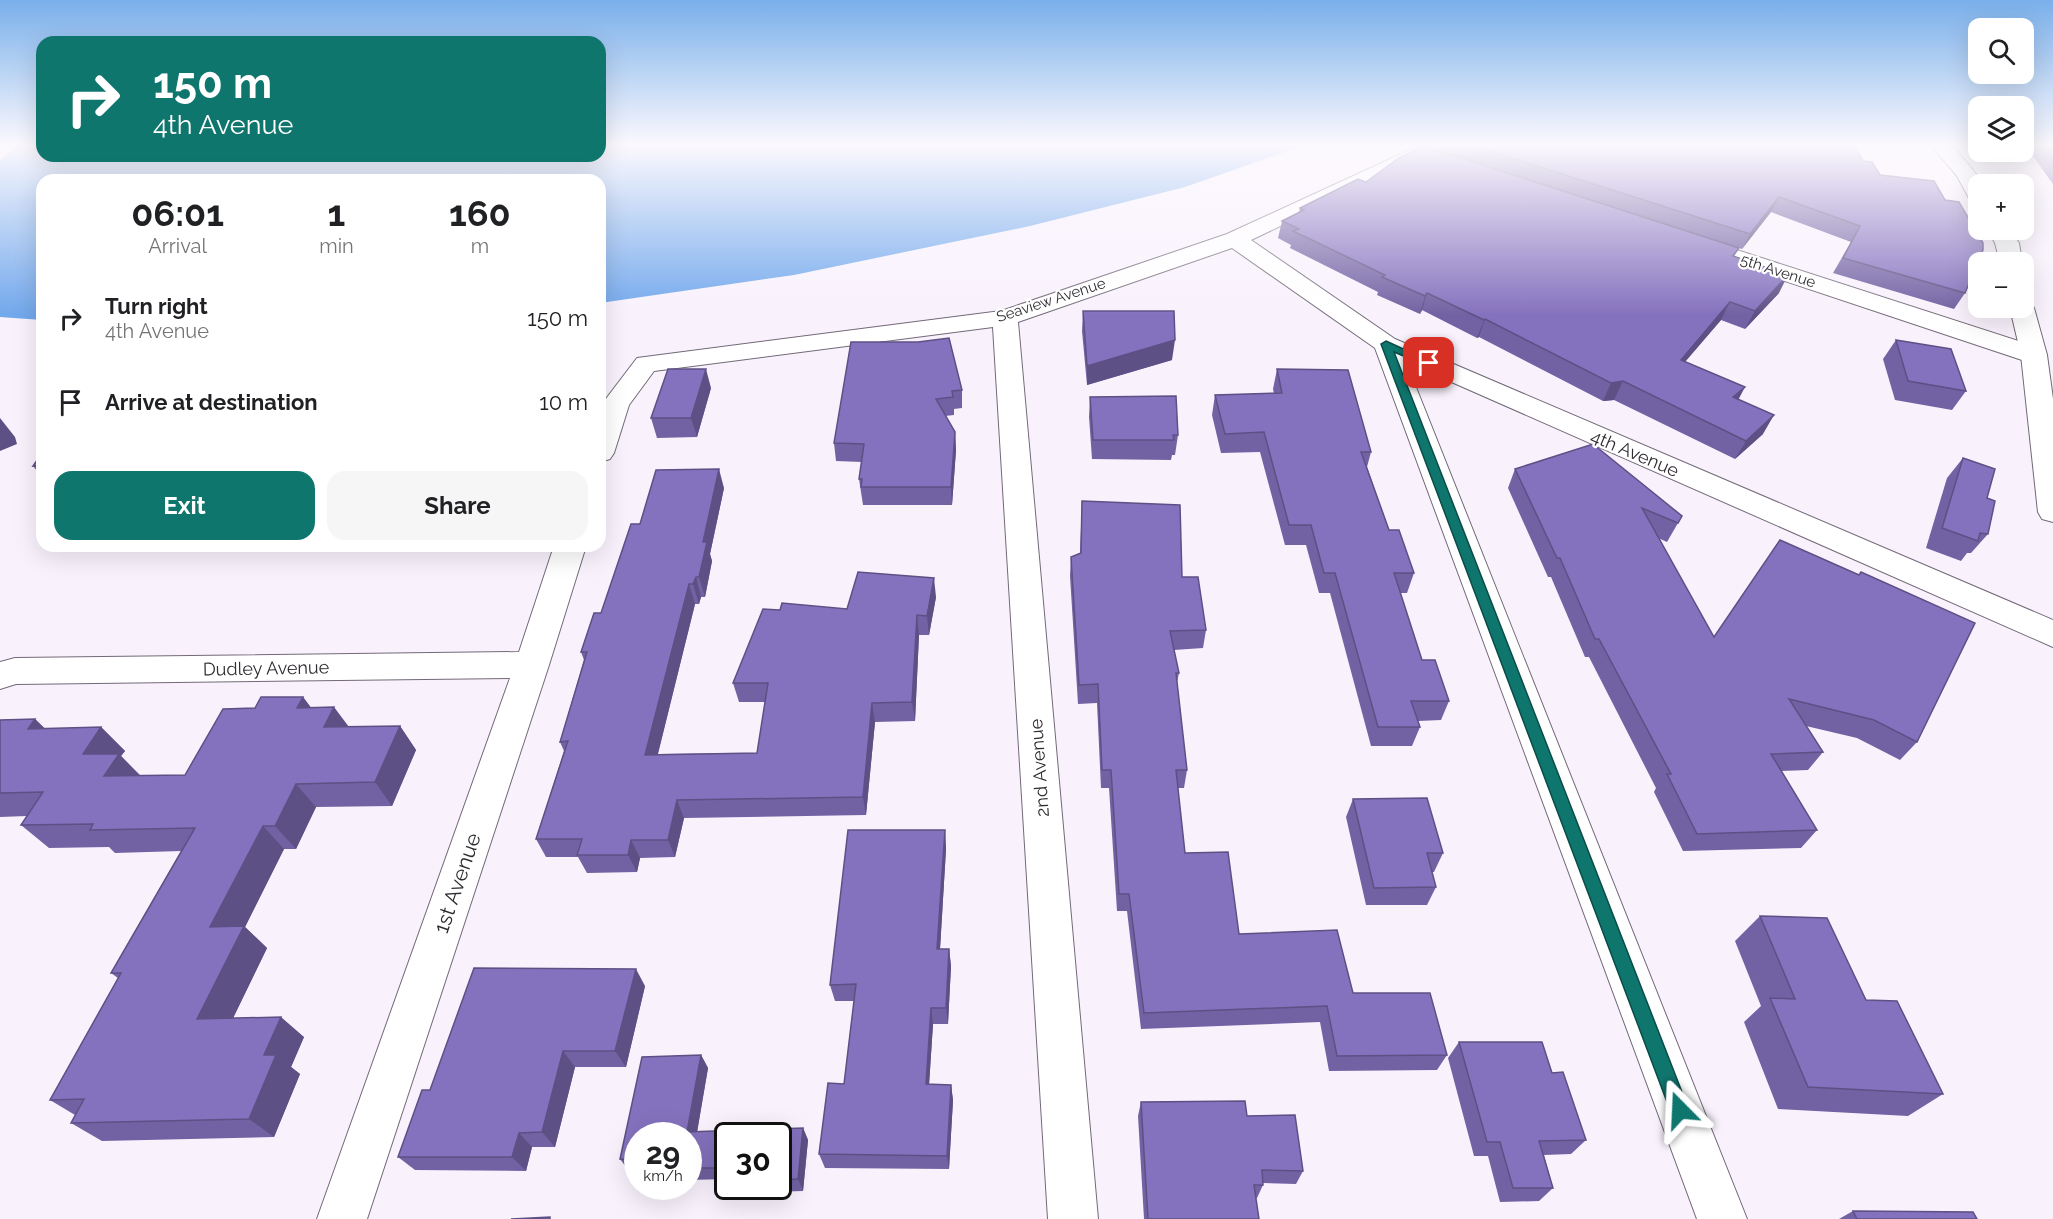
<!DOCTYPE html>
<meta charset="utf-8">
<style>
body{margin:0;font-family:Raleway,sans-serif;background:#f6f6f6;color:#202124;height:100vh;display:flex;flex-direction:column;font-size:22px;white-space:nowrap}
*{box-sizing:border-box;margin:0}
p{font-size:20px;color:#757577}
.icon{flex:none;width:33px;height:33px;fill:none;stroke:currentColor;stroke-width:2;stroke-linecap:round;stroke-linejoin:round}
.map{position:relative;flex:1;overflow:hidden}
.details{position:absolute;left:36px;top:174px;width:570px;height:378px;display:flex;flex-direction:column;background:#fff;border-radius:18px;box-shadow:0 6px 24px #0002}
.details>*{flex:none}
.hud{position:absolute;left:36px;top:36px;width:570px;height:126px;border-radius:18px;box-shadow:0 6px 24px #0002;background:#0f766e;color:#fff;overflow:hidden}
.tools{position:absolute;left:1968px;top:18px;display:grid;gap:12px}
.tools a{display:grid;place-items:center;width:66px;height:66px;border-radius:12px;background:#fff;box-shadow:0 6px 24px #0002;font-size:30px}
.speed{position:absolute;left:624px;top:1122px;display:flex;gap:12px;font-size:30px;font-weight:700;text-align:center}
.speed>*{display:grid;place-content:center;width:78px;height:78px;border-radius:50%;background:#fff;box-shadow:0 6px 24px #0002;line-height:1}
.speed small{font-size:15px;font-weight:400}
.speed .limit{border:3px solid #111;border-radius:9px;background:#fff;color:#111}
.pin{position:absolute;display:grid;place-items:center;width:51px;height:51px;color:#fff;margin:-26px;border-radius:12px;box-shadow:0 3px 9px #0006}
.me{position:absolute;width:66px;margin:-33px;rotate:339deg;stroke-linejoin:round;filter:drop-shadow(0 0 4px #0008)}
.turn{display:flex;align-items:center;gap:21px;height:126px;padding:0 18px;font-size:27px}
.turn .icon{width:78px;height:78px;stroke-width:2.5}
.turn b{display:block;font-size:42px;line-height:51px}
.eta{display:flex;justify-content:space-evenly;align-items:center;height:102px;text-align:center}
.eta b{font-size:36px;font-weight:700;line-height:42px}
.button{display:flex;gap:12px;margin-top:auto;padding:12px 18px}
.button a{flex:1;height:69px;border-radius:18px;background:#0f766e;color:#fff;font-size:24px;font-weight:700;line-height:69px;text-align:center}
.button a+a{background:#f6f6f6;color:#202124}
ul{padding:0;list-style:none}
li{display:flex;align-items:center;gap:18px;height:84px;padding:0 18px}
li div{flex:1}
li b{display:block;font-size:22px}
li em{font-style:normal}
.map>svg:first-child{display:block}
.water{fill:#72a8ec}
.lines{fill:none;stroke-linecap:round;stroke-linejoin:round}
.minor-casing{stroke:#736978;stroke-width:2}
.major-casing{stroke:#736978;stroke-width:2}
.minor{fill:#fff;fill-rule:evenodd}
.major{fill:#fff;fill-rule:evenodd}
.wall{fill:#7262a3}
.shaded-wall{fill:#5d5085}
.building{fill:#8572be;stroke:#5d5085;stroke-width:1.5}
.route{fill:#0f766e;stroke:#0a4d48;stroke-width:1.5}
.labels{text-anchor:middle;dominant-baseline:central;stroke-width:4.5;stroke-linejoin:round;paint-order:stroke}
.far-street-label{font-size:15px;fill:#2f2b31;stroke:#fff}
.street-label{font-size:18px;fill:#2f2b31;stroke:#fff}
.near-street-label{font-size:21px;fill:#2f2b31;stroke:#fff}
</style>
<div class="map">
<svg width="2053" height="1219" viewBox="0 0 2053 1219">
<rect width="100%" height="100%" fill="#f9f2fd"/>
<!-- water -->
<path class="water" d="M18 144H42V156H600V144H1308L1185 187 1030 226 794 275 600 303V180H42V320L0 317V160Z"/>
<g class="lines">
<defs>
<g id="minor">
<path d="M1417 144H1439L1426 157 1251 240 1395 339 2053 620V647L1406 362 1747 1219H1697L1375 348 1232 248 1018 322 1098 1219H1048L993 327 654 371 629 405 614 453 610 459 600 462V411L602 404 637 358 1001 311 1227 234 1412 149Z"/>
<path d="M1703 239 2043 349 2047 355 2043 361 2034 363 2025 361 1695 251 1691 246 1695 241Z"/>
<path d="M554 546H586L549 665 367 1219H317L510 678 16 684 0 689V662L15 658 519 652Z"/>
</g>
<g id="major">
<path d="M1930 144H1951L1973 170 1983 184H1978V201L1970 200 1957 176Z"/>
<path d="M1988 230H2010L2019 243 2022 262H2000L1995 243Z"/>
<path d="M2024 301 2031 303 2034 308 2047 355 2053 399V522L2042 519 2038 512 2021 355 2010 308H2024Z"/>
</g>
</defs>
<!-- minor casing -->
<use href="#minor" class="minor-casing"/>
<!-- major casing -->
<use href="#major" class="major-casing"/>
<!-- minor -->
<use href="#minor" class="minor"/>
<!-- major -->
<use href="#major" class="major"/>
</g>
<!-- wall -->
<g class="wall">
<path d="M1439 144H1854L1863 161 1880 175 1965 293 1954 309 1833 273 1851 242 1771 212 1742 249 1739 248 1734 256 1779 293 1745 329 1721 320 1685 362 1738 399 1763 434 1735 459 1614 400 1603 401 1479 337 1477 338 1422 310 1420 314 1377 295 1378 292 1290 248 1291 245 1278 238 1282 221 1299 212 1300 208 1366 182 1437 150Z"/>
<path d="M2024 144H2053V184Z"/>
<path d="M1083 311 1172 360 1087 385 1082 331Z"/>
<path d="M1896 340 1966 391 1952 410 1895 400 1883 359Z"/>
<path d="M851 342 962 390V408L954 409V415L945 416 955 432 956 450 952 505H863L859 479 862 462 836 461 834 443Z"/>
<path d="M1277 369 1371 452 1367 467 1389 530 1414 573 1407 593H1400L1422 660 1449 701 1441 720 1418 721 1420 727 1412 746H1371L1330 593H1319L1306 545H1285L1260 452 1221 453 1212 415 1215 395 1274 394 1273 389Z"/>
<path d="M711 388 697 437 657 438 651 418Z"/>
<path d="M1090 397 1178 435 1175 455H1172L1171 460 1092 459 1089 417Z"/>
<path d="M42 453V477L33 466Z"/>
<path d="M1963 458 1987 498 1988 534 1971 553H1967L1961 561 1926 548 1947 478Z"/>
<path d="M1515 469 1682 516 1667 542 1658 538 1714 637 1917 742 1900 760 1857 738 1806 726 1823 752 1808 770 1781 771 1817 830 1801 848 1683 851 1654 792 1656 788 1589 657H1585L1551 577H1548L1508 488Z"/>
<path d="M724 488 710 554 712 561 705 597H701L699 604H695L658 754 757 753 765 702H739L733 683 780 610 847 609 936 597 929 635H919L915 721 875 722 866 815 684 818 675 857 640 858 637 872 587 873 578 857H546L536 839 564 751 560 742 584 660 581 652 601 613 640 524Z"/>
<path d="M1082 501 1182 577 1206 630 1203 648 1174 650 1179 673 1177 682 1187 770 1184 788H1178L1185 853 1239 934 1353 993 1447 1055 1437 1070 1329 1071 1320 1022 1141 1029 1127 911H1117L1109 788H1101L1097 703 1078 704 1070 576 1071 557 1080 553Z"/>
<path d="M303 697 311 708 348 727 400 726 416 750 392 806 316 807 296 849H284L245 927 267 948 233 1018 304 1037 291 1067 300 1074 274 1137 102 1141 71 1123 75 1115 50 1100 118 978 111 973 181 851 115 853 109 847 49 848 21 825 27 816 0 817V720L35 719 45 729 101 727 125 751 121 756 141 776 185 775 255 708Z"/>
<path d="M1353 799 1443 853 1434 872H1432L1436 887 1427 905H1366L1346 817Z"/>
<path d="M945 830 946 849 940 949H949L951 966 948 1024H933L929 1085H951L953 1100 949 1169 825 1168 819 1154 844 1084 854 1001H835L830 985Z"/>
<path d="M1760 916 1866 1000 1943 1094 1908 1116 1778 1109 1744 1022 1761 1006 1735 941Z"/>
<path d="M645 986 626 1067H575L555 1147H532L526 1171 415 1170 398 1157 430 1090Z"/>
<path d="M1459 1042 1552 1073 1586 1140 1571 1154 1544 1155 1553 1188 1539 1201 1500 1202 1488 1156H1474L1448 1058Z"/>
<path d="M701 1055 708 1068 697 1132 803 1128 808 1140 803 1191 741 1193 737 1186H778V1136H728V1179L688 1180V1136H638V1171H629L620 1159 642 1057Z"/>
<path d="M1141 1102 1247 1116 1303 1171 1296 1184 1263 1183V1185L1257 1198H1256L1259 1219H1144L1138 1116Z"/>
<path d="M1853 1211 1977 1219H1839Z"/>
</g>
<!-- shaded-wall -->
<g class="shaded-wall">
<path d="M1779 197 1771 212 1742 249 1750 234Z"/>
<path d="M1788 275 1779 293 1745 329 1755 311Z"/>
<path d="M1427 293 1422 310 1420 314 1425 296Z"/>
<path d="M1730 302 1721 320 1671 378 1681 360Z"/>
<path d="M1485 319 1479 337 1477 338 1484 320Z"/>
<path d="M1175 340 1172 360 1087 385V366Z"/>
<path d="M706 369 711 388 697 437 691 418Z"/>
<path d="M1623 381 1614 400 1603 401 1611 383Z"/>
<path d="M1745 387 1735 406 1733 397Z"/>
<path d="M1774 415 1763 434 1735 459 1746 441Z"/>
<path d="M0 418 15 437 17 444 0 451Z"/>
<path d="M955 432 956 450 952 505 951 487Z"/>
<path d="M719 469 724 488 710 554 712 561 705 597 699 577 703 542Z"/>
<path d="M696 577 701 597 699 604 693 584Z"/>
<path d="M934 578 936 597 929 635 927 616Z"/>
<path d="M689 584 695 604 653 773 645 755Z"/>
<path d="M917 615 919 635 915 721 912 702Z"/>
<path d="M303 697 321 721 297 708Z"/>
<path d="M872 703 875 722 866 815 863 797Z"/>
<path d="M334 707 352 731 324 727Z"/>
<path d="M35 719 60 743 28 729Z"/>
<path d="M400 726 416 750 392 806 375 782Z"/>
<path d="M101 727 125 751 121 756 142 778 129 800 83 754Z"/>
<path d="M296 784 316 807 296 849 275 826Z"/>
<path d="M677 800 684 818 675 857 668 840Z"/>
<path d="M263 826 284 849 245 927 267 948 223 1039 197 1019 210 927Z"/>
<path d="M945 830 946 849 939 966 937 949Z"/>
<path d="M631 840 640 858 637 872 628 855Z"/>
<path d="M949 949 951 966 948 1024 946 1008Z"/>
<path d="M636 969 645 986 626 1067 615 1051Z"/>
<path d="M931 1008 933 1024 928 1100 926 1084Z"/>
<path d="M281 1017 304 1037 291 1067 300 1074 274 1137 249 1119 264 1055Z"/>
<path d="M563 1051 575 1067 555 1147 542 1132Z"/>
<path d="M701 1055 708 1068 695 1144 687 1132Z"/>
<path d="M951 1085 953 1100 949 1169 947 1156Z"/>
<path d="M803 1128 808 1140 803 1191 798 1179Z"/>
<path d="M519 1133 532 1147 526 1171 512 1157Z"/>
</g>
<!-- building -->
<g class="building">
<path d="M1468 144H1854L1863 161 1872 162 1880 175 1934 181 1945 200 1959 202 1983 243V250L1965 293 1843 258 1860 226 1779 197 1750 234Z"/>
<path d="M2048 144H2053V150Z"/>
<path d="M1424 146 1739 248 1733 256 1788 275 1755 311 1730 302 1681 360 1745 387 1733 397 1774 415 1746 441 1623 381 1611 383 1485 319 1484 320 1427 293 1425 296 1382 277 1385 275 1293 231 1299 229 1282 221 1304 210 1300 208 1358 179 1366 182 1399 158Z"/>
<path d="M1083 311H1174L1175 340 1087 366Z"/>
<path d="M949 338 962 390 952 391 953 397 936 399 955 432 951 487H861L862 479H859L864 444 834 443 851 342H918Z"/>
<path d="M1896 340 1951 349 1966 391 1908 381Z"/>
<path d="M668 369H706L691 418H651Z"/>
<path d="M1277 369 1348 370 1371 452H1361L1389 530H1399L1414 573H1394L1422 660H1435L1449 701H1411L1420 727H1378L1335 573H1324L1311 525H1289L1264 432 1225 434 1215 395 1282 393Z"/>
<path d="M1176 396 1178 435H1173L1174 440H1093L1090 397Z"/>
<path d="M1593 444 1682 516 1678 523 1642 508 1714 637 1780 540 1859 575 1861 572 1975 623 1917 742 1874 720 1789 699 1823 752 1771 754 1817 830 1697 834 1667 774H1671L1599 639H1595L1560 558H1557L1515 469Z"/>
<path d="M42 453V465L33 466Z"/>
<path d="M1963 458 1995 469 1987 498 1995 501 1988 534 1980 533 1978 541 1942 528Z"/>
<path d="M719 469 703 542H707L699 577H696L693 584H689L645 755 757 753 768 683H733L763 609 780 610 782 603 847 609 858 572 934 578 927 616 917 615 912 702 872 703 863 797 677 800 668 840H631L628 855H577L582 839H536L568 741 560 742 587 652H581L594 613H601L631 524H640L656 470Z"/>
<path d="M1082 501 1180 505 1182 577H1198L1206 630 1170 631 1179 673H1176L1187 770H1176L1185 853 1228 852 1239 934 1337 930 1353 993H1430L1447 1055 1337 1056 1327 1006 1144 1013 1129 894H1119L1111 770H1102L1098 684 1079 685 1071 557 1081 553Z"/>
<path d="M261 697H303L297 708 334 707 324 727 400 726 375 782 296 784 275 826H263L210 927 244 926 197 1019 281 1017 264 1055H276L249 1119 71 1123 84 1099 50 1100 121 973H111L195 828 90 830 93 824 21 825 43 792 0 793V720L35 719 28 729 101 727 83 754H119L104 776 185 775 223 709 255 708Z"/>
<path d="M1427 798 1443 853H1427L1436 887 1374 888 1353 799Z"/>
<path d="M848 830H945L937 949H949L946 1008H931L926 1084 951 1085 947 1156 819 1154 828 1083 844 1084 856 984 830 985Z"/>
<path d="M1760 916 1827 918 1866 1000 1897 1001 1943 1094 1808 1087 1770 998 1795 999Z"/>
<path d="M474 968 636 969 615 1051H563L542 1132 519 1133 512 1157H398L422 1090H430Z"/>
<path d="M1459 1042H1542L1552 1073 1563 1072 1586 1140 1539 1141 1553 1188H1513L1500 1142H1487Z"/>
<path d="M701 1055 687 1132 803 1128 798 1179 778 1180V1136H728V1168H688V1136H638V1160L620 1159 642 1057Z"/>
<path d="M1245 1101 1247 1116 1295 1115 1303 1171 1262 1170 1263 1185H1254L1259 1219H1148L1141 1102Z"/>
<path d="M1853 1211 1973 1212 1977 1219H1857Z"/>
<path d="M550 1217V1219H511Z"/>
</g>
<!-- sky -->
<linearGradient id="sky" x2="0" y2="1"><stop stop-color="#79afea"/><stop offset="0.46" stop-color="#fcf9fe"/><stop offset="1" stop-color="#fcf9fe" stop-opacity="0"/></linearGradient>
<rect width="2053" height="315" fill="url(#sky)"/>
<!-- route -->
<path class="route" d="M1386 341 1434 363 1433 365H1425L1394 352 1689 1110 1687 1117 1680 1119 1673 1117 1670 1110 1381 344Z"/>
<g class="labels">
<!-- far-street labels -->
<g class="far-street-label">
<text transform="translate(1778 271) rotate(18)">5th Avenue</text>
<text transform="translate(1051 300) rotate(-18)">Seaview Avenue</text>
</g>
<!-- street labels -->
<g class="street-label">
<text transform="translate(1635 453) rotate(23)">4th Avenue</text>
<text transform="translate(266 668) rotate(-1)">Dudley Avenue</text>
<text transform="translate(1039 768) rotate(-94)">2nd Avenue</text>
</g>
<!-- near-street labels -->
<g class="near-street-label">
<text transform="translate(457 883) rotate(-71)">1st Avenue</text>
</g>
</g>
</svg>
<div class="tools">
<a><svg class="icon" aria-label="search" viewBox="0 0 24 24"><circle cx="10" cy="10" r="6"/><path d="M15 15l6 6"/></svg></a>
<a><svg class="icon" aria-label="layers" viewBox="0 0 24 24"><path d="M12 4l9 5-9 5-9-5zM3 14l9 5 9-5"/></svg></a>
<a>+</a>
<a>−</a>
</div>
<div class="speed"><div>29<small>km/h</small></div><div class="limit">30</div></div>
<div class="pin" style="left:1429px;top:363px;background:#d93025"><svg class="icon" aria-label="arrive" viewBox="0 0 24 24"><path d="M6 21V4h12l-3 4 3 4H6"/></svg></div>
<svg class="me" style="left:1680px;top:1110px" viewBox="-20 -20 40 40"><path d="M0-17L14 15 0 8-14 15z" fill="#0f766e" stroke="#fff" stroke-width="4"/></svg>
<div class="hud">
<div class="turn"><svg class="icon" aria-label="right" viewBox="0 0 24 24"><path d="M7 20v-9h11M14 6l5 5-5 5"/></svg><div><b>150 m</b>4th Avenue</div></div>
</div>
<section class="details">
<div class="eta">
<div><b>06:01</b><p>Arrival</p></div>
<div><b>1</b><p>min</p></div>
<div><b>160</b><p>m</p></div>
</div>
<ul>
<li><svg class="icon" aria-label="right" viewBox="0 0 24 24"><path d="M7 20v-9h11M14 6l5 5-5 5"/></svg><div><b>Turn right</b><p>4th Avenue</p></div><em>150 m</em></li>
<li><svg class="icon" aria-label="arrive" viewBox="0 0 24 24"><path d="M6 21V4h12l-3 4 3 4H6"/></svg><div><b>Arrive at destination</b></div><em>10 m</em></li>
</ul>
<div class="button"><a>Exit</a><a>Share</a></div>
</section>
</div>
